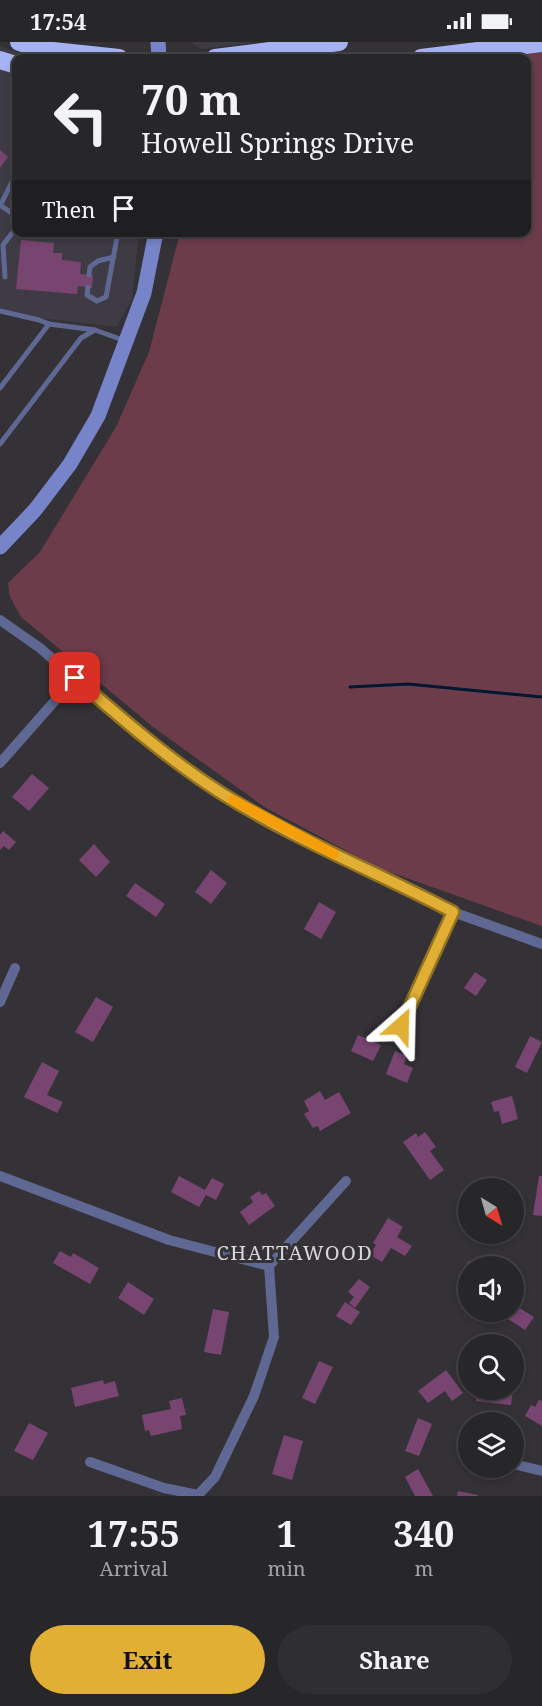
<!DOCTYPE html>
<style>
body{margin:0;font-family:"Noto Serif",serif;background:#2f2e30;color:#f1f3f6;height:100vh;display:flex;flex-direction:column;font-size:22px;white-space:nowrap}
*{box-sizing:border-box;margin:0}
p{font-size:20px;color:#a4a5a8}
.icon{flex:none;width:33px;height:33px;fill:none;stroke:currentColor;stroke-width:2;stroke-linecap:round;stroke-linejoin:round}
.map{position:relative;height:1454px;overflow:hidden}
.drawer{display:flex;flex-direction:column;background:#272628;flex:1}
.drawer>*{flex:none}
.top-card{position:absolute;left:12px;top:12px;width:519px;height:183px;border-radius:12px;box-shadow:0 3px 9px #0003,0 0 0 2px #434345;background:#272628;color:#f1f3f6;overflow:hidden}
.needle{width:39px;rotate:143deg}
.fabs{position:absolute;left:458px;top:1136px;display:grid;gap:12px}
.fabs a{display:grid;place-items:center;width:66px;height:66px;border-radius:50%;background:#272628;box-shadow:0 3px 9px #0003,0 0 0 2px #434345;font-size:30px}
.pin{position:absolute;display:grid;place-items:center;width:51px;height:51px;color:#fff;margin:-26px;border-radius:12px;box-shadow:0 3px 9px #0006}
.me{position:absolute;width:66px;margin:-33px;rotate:25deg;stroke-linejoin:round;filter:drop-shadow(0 0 4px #0008)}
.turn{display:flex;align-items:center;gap:21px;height:126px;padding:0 30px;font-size:27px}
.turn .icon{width:78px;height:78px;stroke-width:2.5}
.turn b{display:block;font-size:42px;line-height:51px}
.then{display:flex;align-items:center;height:57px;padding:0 30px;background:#0003;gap:12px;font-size:22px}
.eta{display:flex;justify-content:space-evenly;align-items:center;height:102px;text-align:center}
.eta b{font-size:36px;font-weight:700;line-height:42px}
.button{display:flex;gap:12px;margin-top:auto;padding:12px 30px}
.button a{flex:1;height:69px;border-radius:36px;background:#e1af34;color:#111;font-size:24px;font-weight:700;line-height:69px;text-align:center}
.button a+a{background:#2f2e30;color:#f1f3f6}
.status{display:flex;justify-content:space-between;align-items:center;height:42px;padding:0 30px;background:#272628;direction:ltr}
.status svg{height:16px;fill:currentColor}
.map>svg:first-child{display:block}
.built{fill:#3f3b44}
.green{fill:#6c3c4b}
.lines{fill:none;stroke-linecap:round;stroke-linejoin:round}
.stream{stroke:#00182f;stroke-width:3}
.building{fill:#784571}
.lane{stroke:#5f6893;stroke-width:5}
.street{stroke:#5f6893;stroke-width:10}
.secondary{stroke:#7884c9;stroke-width:15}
.highway{stroke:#a6b3f3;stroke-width:18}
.route-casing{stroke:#927222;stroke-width:15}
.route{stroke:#e1af34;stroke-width:10}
.slow{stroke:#f59e0b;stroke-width:10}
.labels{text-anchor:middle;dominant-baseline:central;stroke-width:6;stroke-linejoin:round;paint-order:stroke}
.neighbourhood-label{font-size:20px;letter-spacing:1.5px;fill:#dad8dd;stroke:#343236}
</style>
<div class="status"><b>17:54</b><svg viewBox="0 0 49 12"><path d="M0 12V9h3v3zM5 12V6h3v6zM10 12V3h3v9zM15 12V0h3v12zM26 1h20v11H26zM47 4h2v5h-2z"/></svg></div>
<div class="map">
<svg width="542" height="1454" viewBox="0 0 542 1454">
<rect width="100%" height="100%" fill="#343236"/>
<!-- built -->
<g class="built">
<path d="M189 0H255L201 7Z"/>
<path d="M0 4 22 12 69 16H16V190L139 191 132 258 116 285 0 271Z"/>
</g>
<!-- green -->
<path class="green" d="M542 10V884L381 827 266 766 153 685 21 575 10 555 8 541 40 510 116 385 149 310 180 191 526 190V16H468Z"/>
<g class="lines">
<!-- stream -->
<path class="stream" d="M350 645 408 642 542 655"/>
</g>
<!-- building -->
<g class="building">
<path d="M0 108 8 115 0 126Z"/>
<path d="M21 198 54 201 53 211H62V218L81 220 80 232 93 233 92 246 78 244 77 252 16 247Z"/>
<path d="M32 732 49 746 29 769 12 755Z"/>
<path d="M3 789 16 800 9 808 4 804 0 808V793Z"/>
<path d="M94 802 110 820 96 835 79 818Z"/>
<path d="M211 828 227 841 211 862 195 850Z"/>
<path d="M135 841 165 862 156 875 126 854Z"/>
<path d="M319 860 336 870 321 897 304 887Z"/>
<path d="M475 930 487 938 476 954 464 946Z"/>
<path d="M96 955 113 965 93 1000 75 990Z"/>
<path d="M358 993 381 1003 373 1019 351 1009Z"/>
<path d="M530 994 542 1000 527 1031 515 1025Z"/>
<path d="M395 1009 407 1014 404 1022 413 1026 407 1041 386 1032Z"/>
<path d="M42 1020 59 1029 47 1053 63 1060 57 1071 24 1055Z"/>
<path d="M320 1049 325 1058 339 1050 351 1071 320 1089 318 1084 313 1086 304 1072 309 1069 304 1059Z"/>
<path d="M512 1054 518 1077 502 1082 499 1069 494 1070 491 1060Z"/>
<path d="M425 1090 436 1105 430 1109 444 1128 430 1138 403 1100 416 1091 418 1095Z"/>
<path d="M179 1134 205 1148 212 1136 224 1142 216 1158 206 1153 199 1165 171 1150Z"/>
<path d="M539 1134H542V1174L533 1173Z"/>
<path d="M259 1149 262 1153 266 1151 275 1164 249 1183 240 1170 253 1160 250 1155Z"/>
<path d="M513 1158 523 1171 513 1179Z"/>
<path d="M388 1176 403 1185 397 1195 412 1204 405 1214 391 1206 382 1220 370 1213 376 1203 373 1201Z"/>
<path d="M60 1209 71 1215 73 1211 99 1226 90 1242 53 1221Z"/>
<path d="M484 1215 487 1224H468L467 1220Z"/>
<path d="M359 1237 370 1245 355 1266 349 1261 354 1255 348 1250Z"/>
<path d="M128 1240 154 1257 144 1273 118 1256Z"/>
<path d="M345 1260 360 1270 351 1283 336 1274Z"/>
<path d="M513 1262 534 1275 525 1288 499 1271 500 1269H513Z"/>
<path d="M213 1267 229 1270 221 1313 204 1310Z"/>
<path d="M319 1319 333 1325 315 1362 302 1356Z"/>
<path d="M446 1328 463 1351 452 1359 445 1349 428 1361 418 1349Z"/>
<path d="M103 1338 104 1342 115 1339 119 1354 75 1365 71 1346Z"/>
<path d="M477 1347H513L511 1363 476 1359Z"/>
<path d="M182 1356 186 1373 180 1374 182 1387 151 1394 149 1388 145 1389 142 1373 171 1367 169 1359Z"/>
<path d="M539 1358 542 1359V1384L525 1374 531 1363 535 1365Z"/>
<path d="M418 1376 432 1382 419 1414 405 1409Z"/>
<path d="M29 1381 48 1391 33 1418 14 1409Z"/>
<path d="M284 1393 303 1399 292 1438 272 1432Z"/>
<path d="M418 1427 433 1454H415L405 1435Z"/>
<path d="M458 1449 478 1453V1454H457Z"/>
</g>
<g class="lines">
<!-- lane -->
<g class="lane">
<path d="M0 163 16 174"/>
<path d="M0 164 14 136V24"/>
<path d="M137 190 153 191"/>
<path d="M89 233 90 225 98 219 114 215"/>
<path d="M5 235 3 203 16 186"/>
<path d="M88 245 87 253 97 259 106 255 118 190"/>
<path d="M0 269 39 278 49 282 95 288 123 298"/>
<path d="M0 346 49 282"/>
<path d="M0 402 81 296 95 288"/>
</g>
<!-- street -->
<g class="street">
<path d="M0 578 40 606 111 668 183 725 219 749 340 816 412 848 453 870 542 902"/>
<path d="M0 721 75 636"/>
<path d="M0 960 15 926"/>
<path d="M401 984 453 870"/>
<path d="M0 1134 169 1198 269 1224"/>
<path d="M269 1224 346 1139"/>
<path d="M90 1420 164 1446 198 1453 215 1435 254 1354 274 1295 269 1224"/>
<path d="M513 1422 542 1429"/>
</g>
<!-- secondary -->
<g class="secondary">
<path d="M158 0 159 16"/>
<path d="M0 505 35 468 70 422 98 374 144 251 156 190"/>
</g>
<!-- highway -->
<g class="highway">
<path d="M19 0 44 8 119 16"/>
<path d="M215 16 339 0"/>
<path d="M421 16 542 1"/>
<path d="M0 18 16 23"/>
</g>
</g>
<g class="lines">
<defs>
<path id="route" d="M75 636C121 676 167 716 218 749 293 797 375 829 453 870L401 984"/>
</defs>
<!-- route casing -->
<use href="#route" class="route-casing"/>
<!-- route -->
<use href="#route" class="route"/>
<!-- slow -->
<path class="slow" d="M233 758 334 812"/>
</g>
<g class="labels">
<!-- neighbourhood labels -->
<g class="neighbourhood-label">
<text x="295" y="1210">CHATTAWOOD</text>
</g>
</g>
</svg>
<div class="fabs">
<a><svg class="needle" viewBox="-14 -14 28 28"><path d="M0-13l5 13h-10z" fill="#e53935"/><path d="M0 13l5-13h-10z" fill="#a4a5a8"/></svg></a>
<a><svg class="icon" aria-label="sound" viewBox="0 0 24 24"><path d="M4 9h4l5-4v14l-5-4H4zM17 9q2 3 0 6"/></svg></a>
<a><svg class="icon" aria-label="search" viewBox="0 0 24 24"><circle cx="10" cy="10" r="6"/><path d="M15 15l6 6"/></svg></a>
<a><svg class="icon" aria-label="layers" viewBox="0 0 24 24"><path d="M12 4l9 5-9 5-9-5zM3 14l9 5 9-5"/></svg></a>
</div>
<div class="pin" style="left:75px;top:636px;background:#d93025"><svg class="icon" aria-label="arrive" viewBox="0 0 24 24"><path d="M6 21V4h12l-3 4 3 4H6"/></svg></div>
<svg class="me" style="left:401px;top:984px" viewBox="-20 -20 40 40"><path d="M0-17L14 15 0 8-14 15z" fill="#e1af34" stroke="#fff" stroke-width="4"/></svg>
<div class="top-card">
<div class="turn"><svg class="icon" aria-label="left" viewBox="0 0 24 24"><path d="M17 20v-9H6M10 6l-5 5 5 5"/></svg><div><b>70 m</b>Howell Springs Drive</div></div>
<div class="then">Then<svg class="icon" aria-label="arrive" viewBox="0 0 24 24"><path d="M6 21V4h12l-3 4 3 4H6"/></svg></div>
</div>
</div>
<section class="drawer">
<div class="eta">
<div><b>17:55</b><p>Arrival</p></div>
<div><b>1</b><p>min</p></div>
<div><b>340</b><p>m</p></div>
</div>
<div class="button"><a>Exit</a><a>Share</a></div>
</section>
